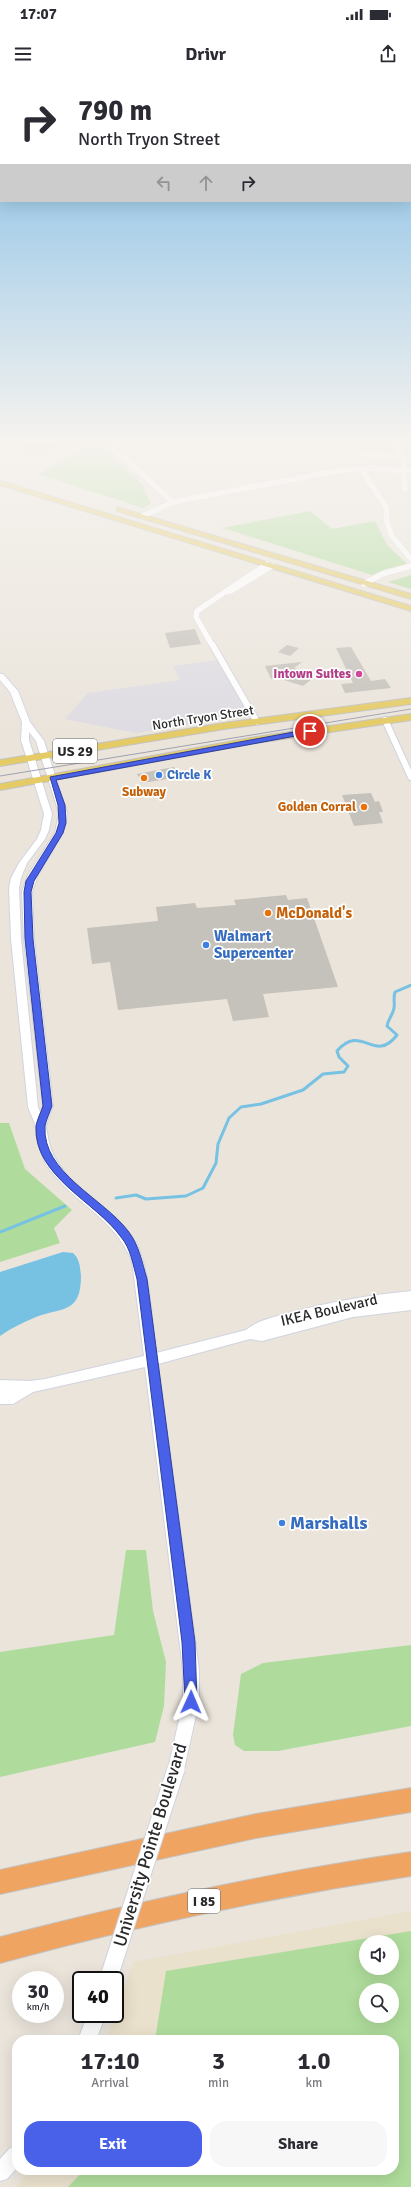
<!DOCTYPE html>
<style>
body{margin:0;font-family:Signika,sans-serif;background:#f7f7f7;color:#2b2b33;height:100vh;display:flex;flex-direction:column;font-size:15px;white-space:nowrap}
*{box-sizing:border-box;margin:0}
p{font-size:13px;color:#7c7c81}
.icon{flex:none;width:22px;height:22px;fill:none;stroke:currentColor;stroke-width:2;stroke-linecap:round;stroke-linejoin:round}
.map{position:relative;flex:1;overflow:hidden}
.side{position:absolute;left:12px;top:1955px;width:387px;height:140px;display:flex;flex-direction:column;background:#fff;border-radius:16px;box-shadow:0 4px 16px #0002}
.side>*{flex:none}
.banner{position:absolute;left:0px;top:0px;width:411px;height:122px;box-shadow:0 4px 16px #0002;background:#fff;color:#2b2b33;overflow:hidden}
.controls{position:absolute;left:359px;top:1855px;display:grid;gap:8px}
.controls a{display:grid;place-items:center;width:40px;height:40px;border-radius:50%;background:#fff;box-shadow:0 4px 16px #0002;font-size:20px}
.speed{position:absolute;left:12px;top:1891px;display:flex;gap:8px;font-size:20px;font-weight:700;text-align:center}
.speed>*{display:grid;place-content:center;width:52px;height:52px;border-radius:50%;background:#fff;box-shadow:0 4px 16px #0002;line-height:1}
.speed small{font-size:10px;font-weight:400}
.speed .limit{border:2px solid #111;border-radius:6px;background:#fff;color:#111}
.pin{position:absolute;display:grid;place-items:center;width:34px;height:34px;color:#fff;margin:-17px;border:2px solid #fff;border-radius:50%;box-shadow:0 1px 4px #0007}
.me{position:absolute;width:44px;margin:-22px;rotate:1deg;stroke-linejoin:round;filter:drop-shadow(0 0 3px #0008)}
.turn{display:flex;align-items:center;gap:14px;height:84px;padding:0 12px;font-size:18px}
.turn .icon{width:52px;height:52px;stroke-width:2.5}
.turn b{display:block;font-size:28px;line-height:34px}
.lanes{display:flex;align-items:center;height:38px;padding:0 12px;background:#0003;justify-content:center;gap:20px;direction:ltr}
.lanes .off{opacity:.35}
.eta{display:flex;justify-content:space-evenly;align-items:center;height:68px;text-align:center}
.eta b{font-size:24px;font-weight:700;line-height:28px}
.button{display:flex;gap:8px;margin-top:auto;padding:8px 12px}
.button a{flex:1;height:46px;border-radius:16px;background:#4960e9;color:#fff;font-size:16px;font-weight:700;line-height:46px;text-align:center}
.button a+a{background:#f7f7f7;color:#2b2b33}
.status{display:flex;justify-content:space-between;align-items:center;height:28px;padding:0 20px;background:#fff;direction:ltr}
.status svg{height:11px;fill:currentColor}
header{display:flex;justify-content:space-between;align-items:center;height:52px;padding:0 12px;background:#fff;font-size:18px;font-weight:700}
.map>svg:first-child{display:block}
.industrial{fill:#dedce2}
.education{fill:#eae1cc;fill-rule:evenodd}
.green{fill:#afdc9c;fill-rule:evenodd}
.water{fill:#77c2e3}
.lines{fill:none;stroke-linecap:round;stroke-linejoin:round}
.stream{stroke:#77c2e3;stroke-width:3}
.building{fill:#c5c1bb}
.minor-far1-casing{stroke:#d1d3e0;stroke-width:6}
.minor-casing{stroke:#d1d3e0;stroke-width:8}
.tertiary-casing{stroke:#d1d3e0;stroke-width:2}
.primary-casing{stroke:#c3c3c3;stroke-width:2}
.motorway-casing{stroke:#c3c3c3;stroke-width:2}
.minor-far1{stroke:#fff;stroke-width:5.5}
.minor{stroke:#fff;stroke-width:6}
.tertiary{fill:#fff;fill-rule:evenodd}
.primary{fill:#e4cb66;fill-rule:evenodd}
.motorway{fill:#efa461;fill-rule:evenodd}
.tram{stroke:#9fa1b1;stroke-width:1}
.tertiary-bridge-casing{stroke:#d1d3e0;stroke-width:19;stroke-linecap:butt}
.tertiary-bridge{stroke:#fff;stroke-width:17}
.route{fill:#4960e9;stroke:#2f3e97}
.hotel-dot{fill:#d1479c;stroke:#fff;stroke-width:1.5}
.shop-dot{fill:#3f7fe0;stroke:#fff;stroke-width:1.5}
.food-dot{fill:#e8710a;stroke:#fff;stroke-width:1.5}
.labels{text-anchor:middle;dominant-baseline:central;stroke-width:3.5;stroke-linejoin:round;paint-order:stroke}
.far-hotel-label{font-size:13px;font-weight:bold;fill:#b23c85;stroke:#fff;text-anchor:end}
.far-street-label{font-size:13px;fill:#292929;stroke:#fff}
.far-shop-label{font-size:13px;font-weight:bold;fill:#366cbe;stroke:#fff;text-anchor:start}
.far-food-label{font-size:13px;font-weight:bold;fill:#c56008;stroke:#fff}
.shield{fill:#fff;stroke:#696969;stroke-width:1}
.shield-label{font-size:14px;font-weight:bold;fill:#292929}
.food-label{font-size:15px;font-weight:bold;fill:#c56008;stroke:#fff;text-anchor:start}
.shop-label{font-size:15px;font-weight:bold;fill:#366cbe;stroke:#fff;text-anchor:start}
.street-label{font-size:15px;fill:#292929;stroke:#fff}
.near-shop-label{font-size:18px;font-weight:bold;fill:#366cbe;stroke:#fff;text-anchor:start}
.near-street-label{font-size:18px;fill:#292929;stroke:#fff}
</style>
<div class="status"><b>17:07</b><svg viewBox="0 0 49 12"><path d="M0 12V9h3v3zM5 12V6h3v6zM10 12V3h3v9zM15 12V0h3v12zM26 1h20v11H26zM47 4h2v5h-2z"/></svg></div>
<header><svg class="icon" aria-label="menu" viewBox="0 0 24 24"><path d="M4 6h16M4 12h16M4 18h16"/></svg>Drivr<svg class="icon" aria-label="share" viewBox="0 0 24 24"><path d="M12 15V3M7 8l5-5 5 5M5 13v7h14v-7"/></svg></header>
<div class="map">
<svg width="411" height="2107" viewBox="0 0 411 2107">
<rect width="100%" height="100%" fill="#eae4db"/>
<!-- industrial -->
<path class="industrial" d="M217 580 249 636 136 653 65 639 88 613 180 600 173 586Z"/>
<!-- education -->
<path class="education" d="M411 1831V2107H15L31 2090H394V1960H106L133 1882ZM366 1862H392V1888H366ZM366 1910H392V1936H366Z"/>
<!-- green -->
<g class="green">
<path d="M74 360H103L109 367 104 369 142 404 151 423 143 428 39 394 78 372 79 365Z"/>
<path d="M310 431 332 449 375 441 387 465 407 484 386 489 372 495 223 448Z"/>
<path d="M411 495V509L388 502Z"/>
<path d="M0 1043H9L25 1089 72 1130 54 1148 60 1163 0 1182Z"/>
<path d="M126 1470H146L153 1531 166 1582 164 1626 155 1662 0 1697V1572L114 1555Z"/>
<path d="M411 1565V1646L278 1671H244L235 1665 233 1655 241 1594 263 1583Z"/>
<path d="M411 1851V2107H68L84 2090H394V1960H155L166 1891ZM366 1862H392V1888H366ZM366 1910H392V1936H366Z"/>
</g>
<!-- water -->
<path class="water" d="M63 1172 73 1173C80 1179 80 1188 81 1196 81 1234 62 1227 36 1237 24 1242 11 1248 0 1256V1192Z"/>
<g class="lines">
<!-- stream -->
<g class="stream">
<path d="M116 1118 136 1115 146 1119 186 1116 203 1108 216 1083 218 1064 229 1038 241 1027 261 1024 303 1010 323 994 344 992 348 986 339 977 337 971C362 942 374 985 397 955L387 946C388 939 393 935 394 928 395 923 393 918 395 912L411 905"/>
<path d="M0 1152 65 1126"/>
</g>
</g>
<!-- building -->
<g class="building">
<path d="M35 360H56L65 366 32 374 17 365Z"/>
<path d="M195 549 201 564 170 568 165 553Z"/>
<path d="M287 565 299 568 290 576 278 572Z"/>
<path d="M351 567 371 601 385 599 391 608 345 613 341 604 353 603 336 568Z"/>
<path d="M302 582 294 588 311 594 306 597 312 599 303 606 284 600 283 597 271 599 265 586Z"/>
<path d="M174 687 179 696 167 699 142 703 137 694Z"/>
<path d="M371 713 375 722 379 721 383 732H379L383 743 354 746 342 715Z"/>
<path d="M286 815 288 820 307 818 338 907 263 914 269 937 233 941 227 919 118 930 110 882 92 884 87 848 158 841 156 827 195 823 197 828 236 825 234 820Z"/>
</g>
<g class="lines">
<defs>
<g id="minor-far1">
<path d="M120 360 113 365V368L173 422"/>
<path d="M394 360 403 380 405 409"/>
<path d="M363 374 411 378"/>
<path d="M361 389 386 427 387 443 392 456 411 479"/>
<path d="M143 436 173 422 342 390 372 388 411 391"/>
<path d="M267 484 225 512 231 511 272 486"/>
<path d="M364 504 382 494 411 486"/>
<path d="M212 565 196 537 197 531 225 512"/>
</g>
<g id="minor">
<path d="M212 564 257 642"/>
<path d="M385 640 411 697"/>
</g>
<g id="tertiary">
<path d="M0 360 5 361 6 362 0 366Z"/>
<path d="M0 594H3L18 611 30 642 44 661 67 733 63 753 38 795 32 812 34 859 53 1026C51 1032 47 1040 46 1046 46 1050 48 1055 48 1058 57 1107 114 1122 136 1163 150 1189 152 1243 156 1273L246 1250C258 1240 274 1237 289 1233 329 1222 370 1215 411 1211V1230L353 1237 262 1261 250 1259 158 1284 199 1590V1622L184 1689 182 1695 176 1697 170 1695 168 1689 183 1622V1590L145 1287 33 1312 13 1324H0V1312H12H0V1300L30 1301 45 1299 144 1276 132 1181C114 1138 77 1125 50 1090 39 1076 40 1061 35 1044 33 1038 30 1033 28 1027L11 859 9 808 11 798 19 783 37 759 41 750 44 734 21 660 22 642 10 612 0 600ZM29 652 36 661 59 733 55 753 28 795 22 812 24 859 43 1026 40 1032 38 1027 21 859 19 808 21 798 27 783 45 759 49 750 52 734 29 660Z"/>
<path d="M88 1934H106L96 1960H78Z"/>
<path d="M17 2066V2088L7 2099 0 2101V2079L10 2068Z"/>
</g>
<g id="primary">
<path d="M0 401 411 526V531L0 405Z"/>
<path d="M117 427 411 514V519L117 431Z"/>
<path d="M411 618V624L224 649 0 686V680L224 643Z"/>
<path d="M411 634V640L256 663 0 710V704L256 657Z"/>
</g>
<g id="motorway">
<path d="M411 1708V1732L256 1758 0 1814V1790L256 1734Z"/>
<path d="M411 1772V1796C272 1817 136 1846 0 1883V1857C136 1822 272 1792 411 1772Z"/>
</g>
</defs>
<!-- minor-far1 casing -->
<use href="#minor-far1" class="minor-far1-casing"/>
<!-- minor casing -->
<use href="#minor" class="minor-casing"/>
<!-- tertiary casing -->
<use href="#tertiary" class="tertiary-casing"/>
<!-- primary casing -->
<use href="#primary" class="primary-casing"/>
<!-- motorway casing -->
<use href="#motorway" class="motorway-casing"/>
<!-- minor-far1 -->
<use href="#minor-far1" class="minor-far1"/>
<!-- minor -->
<use href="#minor" class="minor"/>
<!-- tertiary -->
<use href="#tertiary" class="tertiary"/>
<!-- primary -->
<use href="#primary" class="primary"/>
<!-- motorway -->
<use href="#motorway" class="motorway"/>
<!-- tram -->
<path class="tram" d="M0 696 411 629"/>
<defs>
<path id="tertiary-bridge" d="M108 1900 176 1689"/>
</defs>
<!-- tertiary-bridge casing -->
<use href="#tertiary-bridge" class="tertiary-bridge-casing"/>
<!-- tertiary-bridge -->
<use href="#tertiary-bridge" class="tertiary-bridge"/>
</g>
<!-- sky -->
<linearGradient id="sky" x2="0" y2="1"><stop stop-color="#7bbae6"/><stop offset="0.55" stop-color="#f6f3ef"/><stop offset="1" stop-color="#f6f3ef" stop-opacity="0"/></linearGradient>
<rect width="411" height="655" fill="url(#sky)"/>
<!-- route -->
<path class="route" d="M310 649 312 650V653L56 700 65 725 66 743 63 753 34 801 31 812 33 859 52 1026C50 1032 46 1040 45 1046 42 1093 103 1118 128 1151 139 1165 142 1182 147 1199L195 1562 197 1622 195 1626 191 1628 187 1626 185 1622 182 1562 137 1199C133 1185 131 1169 121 1157 96 1122 33 1096 36 1046 37 1040 41 1032 43 1026L25 859 24 812 26 801 56 753 59 743 58 725 50 697Z"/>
<!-- markers -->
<circle class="hotel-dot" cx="359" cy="594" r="4"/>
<g class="shop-dot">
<circle cx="159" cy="695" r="4"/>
<circle cx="206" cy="865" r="4"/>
<circle cx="282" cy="1443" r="4"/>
</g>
<g class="food-dot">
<circle cx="144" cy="698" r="4"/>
<circle cx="364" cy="727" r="4"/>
<circle cx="268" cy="833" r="4"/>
</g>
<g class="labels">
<!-- far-hotel labels -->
<g class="far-hotel-label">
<text x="351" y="594">Intown Suites</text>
</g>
<!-- far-street labels -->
<g class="far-street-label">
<text transform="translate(203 638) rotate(-9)">North Tryon Street</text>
</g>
<!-- far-shop labels -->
<g class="far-shop-label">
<text x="167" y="695">Circle K</text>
</g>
<!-- far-food labels -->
<g class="far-food-label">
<text x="144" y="712">Subway</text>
<text x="356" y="727" text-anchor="end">Golden Corral</text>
</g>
<!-- shield labels -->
<g class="shield">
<rect x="53" y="659" width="44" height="24" rx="3"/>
<rect x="188" y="1809" width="32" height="24" rx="3"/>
</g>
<g class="shield-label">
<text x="75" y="671">US 29</text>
<text x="204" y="1821">I 85</text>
</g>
<!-- food labels -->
<g class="food-label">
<text x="276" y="833">McDonald's</text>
</g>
<!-- shop labels -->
<g class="shop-label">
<text x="214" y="856">Walmart<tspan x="214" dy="17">Supercenter</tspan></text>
</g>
<!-- street labels -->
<g class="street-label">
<text transform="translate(329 1230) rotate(-13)">IKEA Boulevard</text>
</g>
<!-- near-shop labels -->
<g class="near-shop-label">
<text x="290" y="1443">Marshalls</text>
</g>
<!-- near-street labels -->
<g class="near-street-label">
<text transform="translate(150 1765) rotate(-73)">University Pointe Boulevard</text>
</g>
</g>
</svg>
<div class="controls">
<a><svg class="icon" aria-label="sound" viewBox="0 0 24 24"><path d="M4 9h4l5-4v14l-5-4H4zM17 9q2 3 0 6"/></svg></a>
<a><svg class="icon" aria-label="search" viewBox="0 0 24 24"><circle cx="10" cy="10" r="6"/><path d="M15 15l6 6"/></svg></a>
</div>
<div class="speed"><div>30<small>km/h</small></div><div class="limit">40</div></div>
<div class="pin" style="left:310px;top:651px;background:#d93025"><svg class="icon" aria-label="arrive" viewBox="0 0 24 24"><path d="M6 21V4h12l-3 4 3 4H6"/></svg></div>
<svg class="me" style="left:191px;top:1622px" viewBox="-20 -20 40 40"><path d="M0-17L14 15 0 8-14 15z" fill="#4960e9" stroke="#fff" stroke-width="4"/></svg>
<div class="banner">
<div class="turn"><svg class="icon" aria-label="right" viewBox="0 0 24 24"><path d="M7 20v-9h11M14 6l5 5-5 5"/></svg><div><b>790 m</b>North Tryon Street</div></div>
<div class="lanes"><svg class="icon off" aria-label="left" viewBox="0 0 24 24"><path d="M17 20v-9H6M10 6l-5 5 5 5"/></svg><svg class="icon off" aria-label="ahead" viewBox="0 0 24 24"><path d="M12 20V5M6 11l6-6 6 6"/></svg><svg class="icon" aria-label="right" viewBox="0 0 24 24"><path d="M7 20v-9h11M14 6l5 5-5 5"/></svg></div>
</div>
<section class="side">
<div class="eta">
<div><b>17:10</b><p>Arrival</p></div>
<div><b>3</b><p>min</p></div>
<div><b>1.0</b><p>km</p></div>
</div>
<div class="button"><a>Exit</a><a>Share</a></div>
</section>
</div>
